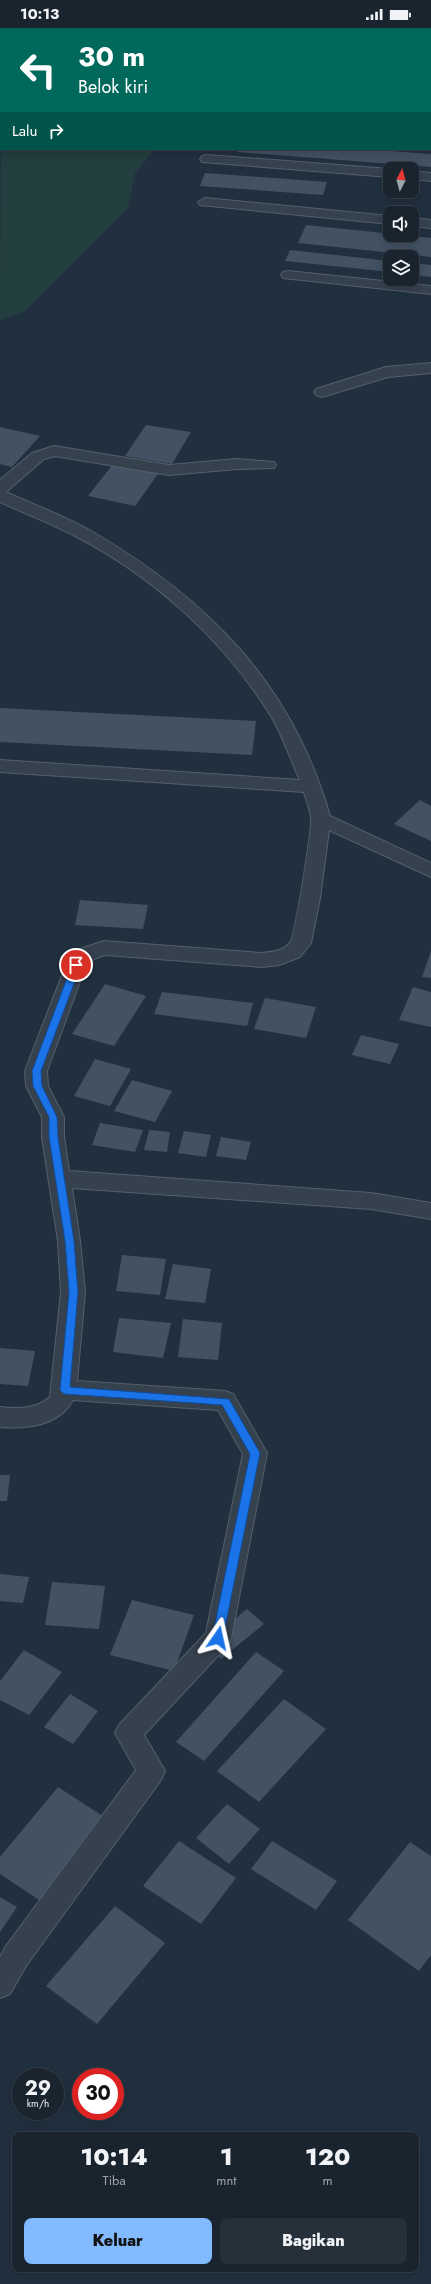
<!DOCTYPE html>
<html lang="id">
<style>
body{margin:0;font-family:Jost,sans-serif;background:#26303b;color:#f1f3f6;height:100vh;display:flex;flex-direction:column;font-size:15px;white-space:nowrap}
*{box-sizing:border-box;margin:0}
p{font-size:13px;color:#9fa4aa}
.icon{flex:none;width:22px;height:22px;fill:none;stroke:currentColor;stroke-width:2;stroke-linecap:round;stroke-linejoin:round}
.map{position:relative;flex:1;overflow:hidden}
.side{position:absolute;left:12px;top:2104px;width:407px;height:140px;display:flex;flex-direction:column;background:#19242f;border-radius:8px;box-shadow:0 2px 10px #0003,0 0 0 1px #37414b}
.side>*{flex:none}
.banner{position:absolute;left:0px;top:0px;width:431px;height:122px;box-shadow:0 2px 10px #0003,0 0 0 1px #37414b;background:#00695c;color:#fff;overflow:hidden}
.needle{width:26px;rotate:6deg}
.buttons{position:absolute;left:383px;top:134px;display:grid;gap:8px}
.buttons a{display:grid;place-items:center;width:36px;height:36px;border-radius:8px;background:#19242f;box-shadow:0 2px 10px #0003,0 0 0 1px #37414b;font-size:20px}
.speed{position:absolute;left:12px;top:2040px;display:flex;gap:8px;font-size:20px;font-weight:700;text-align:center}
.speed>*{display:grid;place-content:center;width:52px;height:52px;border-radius:50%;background:#19242f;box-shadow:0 2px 10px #0003,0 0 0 1px #37414b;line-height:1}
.speed small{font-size:10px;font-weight:400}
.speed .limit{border:6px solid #d22;background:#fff;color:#111}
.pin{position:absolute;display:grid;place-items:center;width:34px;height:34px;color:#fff;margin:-17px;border:2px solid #fff;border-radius:50%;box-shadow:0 1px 4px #0007}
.me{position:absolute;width:44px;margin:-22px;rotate:11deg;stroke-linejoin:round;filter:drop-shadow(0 0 3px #0008)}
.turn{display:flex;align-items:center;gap:14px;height:84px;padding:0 12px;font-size:18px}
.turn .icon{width:52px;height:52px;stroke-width:2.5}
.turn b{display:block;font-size:28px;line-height:34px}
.then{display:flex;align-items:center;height:38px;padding:0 12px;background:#0003;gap:8px;font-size:15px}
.eta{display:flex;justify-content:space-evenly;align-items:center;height:68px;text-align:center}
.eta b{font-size:24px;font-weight:800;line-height:28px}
.primary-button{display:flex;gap:8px;margin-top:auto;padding:8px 12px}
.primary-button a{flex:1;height:46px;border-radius:8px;background:#81baff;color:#111;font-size:16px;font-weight:800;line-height:46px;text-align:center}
.primary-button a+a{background:#26303b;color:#f1f3f6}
.status{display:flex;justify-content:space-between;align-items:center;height:28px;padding:0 20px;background:#19242f;direction:ltr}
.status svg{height:11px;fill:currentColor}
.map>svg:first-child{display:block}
.green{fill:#233e3f}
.building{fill:#425263}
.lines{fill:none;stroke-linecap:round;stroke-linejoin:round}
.minor-casing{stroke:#545f6c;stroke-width:2}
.minor{fill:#36414e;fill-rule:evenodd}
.route{fill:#1a73e8;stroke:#114b97}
</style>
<div class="status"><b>10:13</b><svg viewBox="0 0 49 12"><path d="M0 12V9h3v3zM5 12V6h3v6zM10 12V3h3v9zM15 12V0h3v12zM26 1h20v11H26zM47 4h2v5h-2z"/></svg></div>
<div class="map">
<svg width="431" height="2256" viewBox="0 0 431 2256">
<rect width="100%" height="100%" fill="#21303f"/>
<!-- green -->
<path class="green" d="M1 69V121H155L135 145 128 180 24 284 0 292Z"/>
<!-- building -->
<g class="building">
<path d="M238 121H363L431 126V139L237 124Z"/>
<path d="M205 145 327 154 323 167 200 158Z"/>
<path d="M306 197 431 210V229L298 215Z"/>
<path d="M290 222 390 233V244L285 233Z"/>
<path d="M412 235 431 237V249L412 247Z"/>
<path d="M146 397 191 404 172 436 125 428Z"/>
<path d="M0 399 40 408 12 439 0 436Z"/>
<path d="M113 436 158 446 135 478 88 468Z"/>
<path d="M0 680 256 693 252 727 0 714Z"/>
<path d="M420 772 431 778V813L394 796Z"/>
<path d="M80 872 148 877 143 901 75 897Z"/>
<path d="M431 923V950L422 949Z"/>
<path d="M105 956 146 968 114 1018 72 1006Z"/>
<path d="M413 959 431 964V999L399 992Z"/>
<path d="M162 964 253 975 247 998 154 986Z"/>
<path d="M265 970 316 979 306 1010 254 1001Z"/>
<path d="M361 1007 399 1016 390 1036 352 1027Z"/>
<path d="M95 1031 131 1041 110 1078 74 1068Z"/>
<path d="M132 1052 172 1063 155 1094 114 1083Z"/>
<path d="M100 1095 143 1102 135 1124 92 1117Z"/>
<path d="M149 1102 170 1104 167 1124 144 1122Z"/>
<path d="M184 1103 211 1107 206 1129 178 1125Z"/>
<path d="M221 1109 251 1114 246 1132 216 1128Z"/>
<path d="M122 1227 166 1231 160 1267 116 1263Z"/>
<path d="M173 1236 211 1241 205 1275 165 1271Z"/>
<path d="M119 1290 171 1295 163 1330 113 1324Z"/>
<path d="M183 1291 222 1295 218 1332 178 1329Z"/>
<path d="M0 1320 35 1323 28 1358 0 1356Z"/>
<path d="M0 1447H10L7 1473H0Z"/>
<path d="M0 1546 29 1549 23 1575 0 1573Z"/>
<path d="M52 1554 105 1558 99 1601 45 1597Z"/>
<path d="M132 1572 194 1587 174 1643 110 1627Z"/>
<path d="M247 1581 264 1596 221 1631 205 1616Z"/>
<path d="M24 1622 62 1644 29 1687 0 1672V1653Z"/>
<path d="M256 1624 284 1643 204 1733 176 1714Z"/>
<path d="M70 1666 98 1683 73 1716 44 1699Z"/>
<path d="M284 1671 326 1701 259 1774 217 1743Z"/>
<path d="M58 1759 109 1792 42 1874 0 1846V1829Z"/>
<path d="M227 1776 260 1801 229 1836 196 1810Z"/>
<path d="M179 1813 236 1850 201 1896 143 1858Z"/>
<path d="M272 1813 337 1853 316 1882 251 1841Z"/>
<path d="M410 1814 431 1828V1927L419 1943 348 1892Z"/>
<path d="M0 1869 17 1879 0 1904Z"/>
<path d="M115 1878 165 1915 97 1996 46 1958Z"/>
</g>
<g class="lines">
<defs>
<g id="minor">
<rect x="75" y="0" width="15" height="1"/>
<rect x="430" y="34" width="1" height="8"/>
<rect x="430" y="88" width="1" height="8"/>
<path d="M207 127 390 141V149L202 134 200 131 202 128Z"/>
<path d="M412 143 431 145V153L412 151Z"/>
<path d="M205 170 390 188V196L200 177 198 174Z"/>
<path d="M412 190 431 192V200L412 198Z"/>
<path d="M288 243 431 258V266L283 250 281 247 283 244Z"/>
<path d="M431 335V345L388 349 322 369 316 367 314 364 316 361 386 339Z"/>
<path d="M54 418 169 437 237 431 274 434 276 437 274 440 237 441 169 447 55 428 44 431 6 464C34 477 65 488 91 503 208 571 292 656 330 788L431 835V849L329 802 320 870 311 915 300 929 279 937 262 939 105 927 94 931 85 940 47 1043 48 1058 64 1089V1109L69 1143 371 1165 431 1175V1191L371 1181 72 1160 80 1213 85 1264 77 1353 225 1363 233 1366 267 1425 231 1610 227 1618 144 1707 165 1743 161 1752 26 1938 10 1966 0 1970V1929L6 1918 136 1742 115 1705 119 1697 206 1605 243 1426 218 1382 73 1372C59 1398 26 1401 0 1399V1379C18 1381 36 1381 50 1369L61 1264 58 1213 42 1109V1089L26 1058 25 1043 66 937 80 921 104 913 262 925C272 924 283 923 290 915 295 908 312 803 311 791 311 783 306 773 304 764L0 744V732L300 752C290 731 283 708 271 688 225 614 156 550 77 509 52 496 26 486 0 474V452L32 425Z"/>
</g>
</defs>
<!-- minor casing -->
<use href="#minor" class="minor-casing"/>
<!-- minor -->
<use href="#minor" class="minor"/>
</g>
<!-- route -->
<path class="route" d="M76 934 81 937 41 1043 42 1058 57 1089 58 1109 74 1213 78 1264 70 1359 229 1371 260 1425 223 1610 218 1614 212 1610 250 1426 222 1377 64 1366 60 1362 69 1264 65 1213 49 1109V1089L33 1058 32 1043 72 937Z"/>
</svg>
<div class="buttons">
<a><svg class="needle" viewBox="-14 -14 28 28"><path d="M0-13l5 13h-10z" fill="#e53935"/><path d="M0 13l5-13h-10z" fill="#9fa4aa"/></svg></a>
<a><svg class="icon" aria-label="sound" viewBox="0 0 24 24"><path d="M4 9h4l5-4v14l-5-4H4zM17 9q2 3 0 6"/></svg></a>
<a><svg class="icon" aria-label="layers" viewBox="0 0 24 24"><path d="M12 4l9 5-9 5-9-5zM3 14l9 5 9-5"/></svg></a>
</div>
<div class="speed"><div>29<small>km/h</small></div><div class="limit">30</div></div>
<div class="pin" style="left:76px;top:937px;background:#d93025"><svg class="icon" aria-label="arrive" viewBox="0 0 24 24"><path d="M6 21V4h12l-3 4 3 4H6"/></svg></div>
<svg class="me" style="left:218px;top:1610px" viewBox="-20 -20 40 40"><path d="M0-17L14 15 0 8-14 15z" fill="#1a73e8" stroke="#fff" stroke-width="4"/></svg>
<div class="banner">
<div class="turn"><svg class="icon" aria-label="left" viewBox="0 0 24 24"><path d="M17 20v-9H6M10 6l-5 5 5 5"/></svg><div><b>30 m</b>Belok kiri</div></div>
<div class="then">Lalu<svg class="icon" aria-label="right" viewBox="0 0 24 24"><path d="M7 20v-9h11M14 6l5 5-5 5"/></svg></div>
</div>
<section class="side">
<div class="eta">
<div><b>10:14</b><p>Tiba</p></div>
<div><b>1</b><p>mnt</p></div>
<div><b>120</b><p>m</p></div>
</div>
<div class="primary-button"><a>Keluar</a><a>Bagikan</a></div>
</section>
</div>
